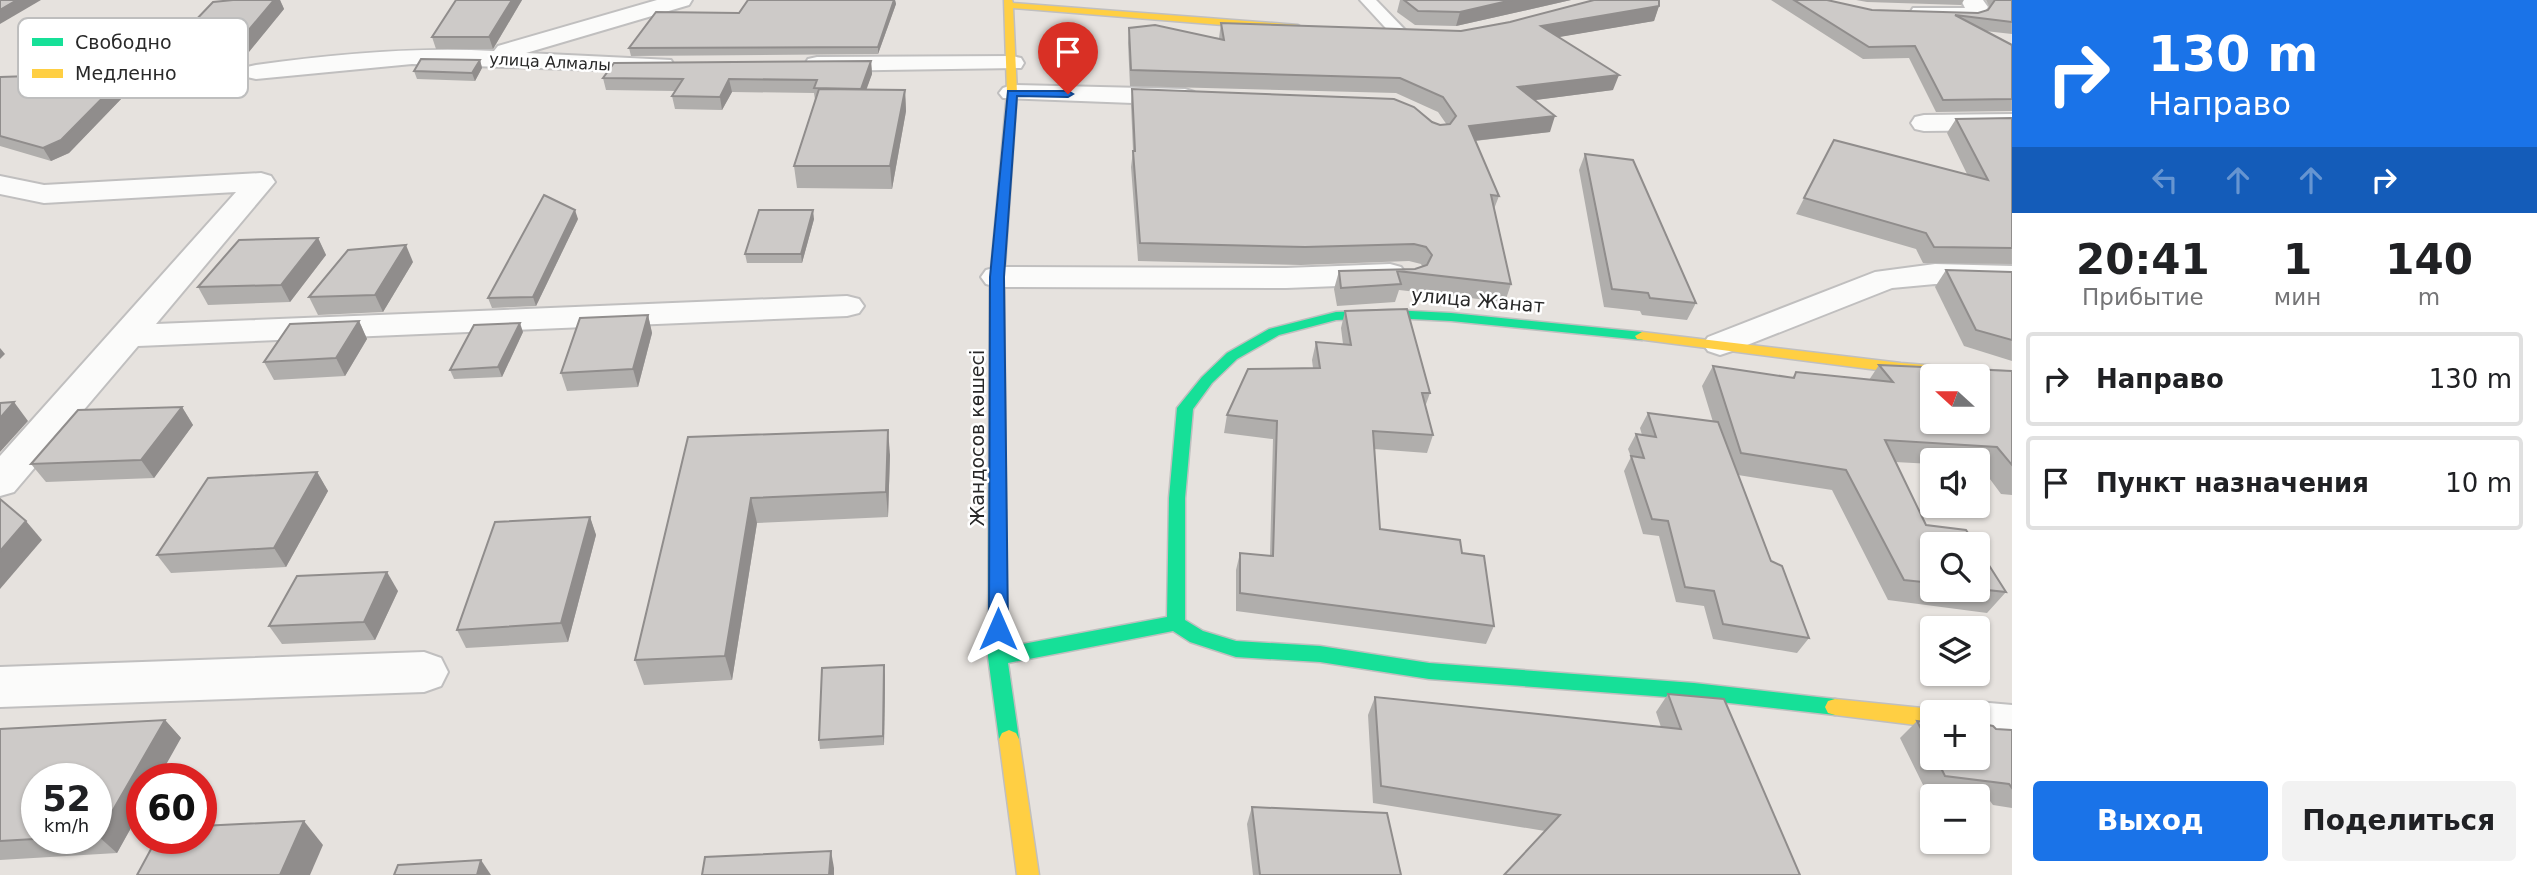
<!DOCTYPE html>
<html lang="ru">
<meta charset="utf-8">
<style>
body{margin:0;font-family:"DejaVu Sans",sans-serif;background:#f2f2f2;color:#202124;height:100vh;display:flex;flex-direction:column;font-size:26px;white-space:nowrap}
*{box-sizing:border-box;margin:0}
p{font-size:23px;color:#757577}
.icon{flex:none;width:38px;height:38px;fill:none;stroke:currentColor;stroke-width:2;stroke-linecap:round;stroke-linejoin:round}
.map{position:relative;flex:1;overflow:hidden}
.sheet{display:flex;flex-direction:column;background:#fff;width:525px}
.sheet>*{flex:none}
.banner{background:#1a73e8;color:#fff;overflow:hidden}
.needle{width:46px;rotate:291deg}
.tools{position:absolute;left:1920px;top:364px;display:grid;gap:14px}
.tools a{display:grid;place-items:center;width:70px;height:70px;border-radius:7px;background:#fff;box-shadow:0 2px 5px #0004;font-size:35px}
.speed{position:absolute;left:21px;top:763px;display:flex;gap:14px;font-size:35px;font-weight:700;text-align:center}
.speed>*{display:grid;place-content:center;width:91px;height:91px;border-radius:50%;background:#fff;box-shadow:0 2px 5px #0004;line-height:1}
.speed small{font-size:18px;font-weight:400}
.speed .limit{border:10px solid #d22;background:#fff;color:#111}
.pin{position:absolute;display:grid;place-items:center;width:60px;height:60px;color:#fff;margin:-72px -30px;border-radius:50% 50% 50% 0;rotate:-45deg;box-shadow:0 0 7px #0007}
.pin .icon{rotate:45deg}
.me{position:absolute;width:77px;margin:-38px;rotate:0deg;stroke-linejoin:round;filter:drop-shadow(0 0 5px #0008)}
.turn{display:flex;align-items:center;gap:24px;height:147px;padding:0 21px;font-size:32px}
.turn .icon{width:91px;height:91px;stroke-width:2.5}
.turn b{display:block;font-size:49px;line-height:60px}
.lanes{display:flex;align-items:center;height:66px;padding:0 21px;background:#0003;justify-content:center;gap:35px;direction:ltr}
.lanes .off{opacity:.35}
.eta{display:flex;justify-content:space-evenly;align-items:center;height:119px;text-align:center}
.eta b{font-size:42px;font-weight:700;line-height:49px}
.primary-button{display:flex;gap:14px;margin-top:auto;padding:14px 21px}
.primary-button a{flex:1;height:80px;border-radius:7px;background:#1a73e8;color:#fff;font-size:28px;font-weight:700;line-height:80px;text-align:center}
.primary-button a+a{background:#f2f2f2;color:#202124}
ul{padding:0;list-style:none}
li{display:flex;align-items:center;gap:21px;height:94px;margin:0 14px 10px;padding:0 7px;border:4px solid #e0e0e0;border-radius:7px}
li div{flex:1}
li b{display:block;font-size:26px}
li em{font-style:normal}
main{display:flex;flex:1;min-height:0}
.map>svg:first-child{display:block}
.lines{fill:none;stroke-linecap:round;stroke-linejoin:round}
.lane-casing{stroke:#c0bfbf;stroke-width:4}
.street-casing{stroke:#c0bfbf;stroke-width:4}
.fast-casing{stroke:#c0bfbf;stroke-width:3}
.slow-casing{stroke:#c0bfbf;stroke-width:3}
.lane{fill:#fbfbfa;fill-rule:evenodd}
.street{fill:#fbfbfa;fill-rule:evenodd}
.fast{fill:#16e098;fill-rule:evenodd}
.slow{fill:#ffcf43;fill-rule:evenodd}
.wall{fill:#b0aeac;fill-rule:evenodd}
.shaded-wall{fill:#908d8c}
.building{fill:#cdcac8;stroke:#908d8c;stroke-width:2;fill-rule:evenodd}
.route{fill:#1a73e8;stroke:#114b97;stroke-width:2}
.labels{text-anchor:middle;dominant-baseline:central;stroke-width:5;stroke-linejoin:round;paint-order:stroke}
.far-street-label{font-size:16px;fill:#282828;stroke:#fff}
.street-label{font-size:19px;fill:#282828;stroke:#fff}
.key{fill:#fff;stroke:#bebebe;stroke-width:2}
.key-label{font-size:19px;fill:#282828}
</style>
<main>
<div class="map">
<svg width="2012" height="875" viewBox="0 0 2012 875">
<rect width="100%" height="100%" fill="#e6e2de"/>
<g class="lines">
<defs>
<path id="lane" d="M1360 0H1376L1407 32 1409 35 1407 38H1395Z"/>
<g id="street">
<path d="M657 0H692L689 5 526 53 671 60 674 65 671 70 662 72 412 64 256 79 247 77 244 72 247 67 256 65C336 54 414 47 494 51L498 46Z"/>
<path d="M1961 0H1983L1988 7 1979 20 1971 22 1921 20 1913 18 1910 13 1913 8H1965Z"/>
<path d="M1012 56 1021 58 1024 63 1021 68 817 71 808 69 805 64 808 59 817 57Z"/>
<path d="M1012 85 1185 89 1194 92 1198 97 1194 102 1185 105 1003 98 999 93 1003 88Z"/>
<path d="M2012 114V130L1924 131 1915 129 1911 123 1915 117 1924 115Z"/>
<path d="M261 173 271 176 275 182 156 324 847 296 859 299 864 306 859 313 847 316 138 346 14 492 0 496V456L236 192 44 203 0 194V176L44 185Z"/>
<path d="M1390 264 1401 267 1406 274 1401 281 1390 284 1286 288 997 287 986 284 981 277 986 270 997 267 1286 268Z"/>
<path d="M1935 264 2012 266V286L1935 284 1892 288 1732 351 1720 355 1708 351 1703 344 1708 337 1875 272Z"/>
<path d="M424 652 441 658 448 672 441 686 424 692 0 707V667Z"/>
<path d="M1978 702 2012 705V747L1978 744V712H1958L1961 708Z"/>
</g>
<path id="fast" d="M997 276 1004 280 1007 647 1167 617 1169 498 1177 408 1202 377 1227 353 1269 329 1336 312 1391 310 1451 313 1642 332 1649 336 1642 340 1451 321 1391 318 1336 320 1279 335 1237 359 1212 383 1193 409 1185 498V620L1203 631 1236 641 1320 646 1429 663 1694 683 1835 699 1842 701 1845 707 1842 713 1835 715 1694 699 1429 679 1320 662 1236 657 1190 642 1173 631 1008 663 1019 739 1016 745 1009 748 1002 745 999 739 988 657 990 280Z"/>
<g id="slow">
<path d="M1004 0H1012L1013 3 1298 25 1303 28 1298 31 1013 8 1017 93 1004 280 997 284 990 280 1007 93Z"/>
<path d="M1642 332 1901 363 2012 372V382L1978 379V376L1901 373 1637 339 1635 336Z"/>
<path d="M1835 699 1932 709 1939 712H1932V727L1835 715 1828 713 1825 707 1828 701Z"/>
<path d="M1009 730 1016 733 1019 739 1039 875H1017L999 739 1002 733Z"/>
</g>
</defs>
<!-- lane casing -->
<use href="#lane" class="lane-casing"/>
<!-- street casing -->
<use href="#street" class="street-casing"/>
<!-- fast casing -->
<use href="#fast" class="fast-casing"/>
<!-- slow casing -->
<use href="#slow" class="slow-casing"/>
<!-- lane -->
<use href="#lane" class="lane"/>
<!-- street -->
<use href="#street" class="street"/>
<!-- fast -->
<use href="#fast" class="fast"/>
<!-- slow -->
<use href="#slow" class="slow"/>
</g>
<!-- wall -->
<g class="wall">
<path d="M233 0H280L284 9 244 58 177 63 169 48Z"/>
<path d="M456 0H522L493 49H436L432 37Z"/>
<path d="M748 0H895L896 4 878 54 631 56 629 48 739 13Z"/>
<path d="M1400 0H1571L1456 26 1415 25 1397 12Z"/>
<path d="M1771 0H1827L1872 10 1978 13 1988 10 1990 8 1986 0H2012V34L1985 31 2012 45V111L1936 112 1909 58 1863 59Z"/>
<path d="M1856 0H1964L1961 5 1867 2Z"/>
<path d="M1659 6 1654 21 1558 37 1613 90 1535 100 1550 132 1475 141 1499 196 1494 209 1511 284 1505 302 1399 290 1395 302 1337 306 1334 289 1339 271 1415 269 1422 266 1421 264 1409 261 1301 265 1138 261 1131 167 1133 151 1131 105 1132 89 1432 122 1440 125H1447L1438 112 1396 93 1130 86 1128 43 1129 28 1219 38 1221 23 1461 31Z"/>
<path d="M143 57 150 69 69 153 51 161 0 146V77L61 75Z"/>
<path d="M480 60 482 68 475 81 417 79 414 71Z"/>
<path d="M871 61 872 74 866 89 905 90 906 111 892 189 797 188 794 166 815 100 814 93 732 92 722 110 675 109 672 96 675 91 606 90 603 78Z"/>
<path d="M2012 118V264L1923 263 1916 249 1796 214 1826 155 1967 174 1947 133 1956 119Z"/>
<path d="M1585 154 1696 303 1687 320 1642 315 1640 311 1604 307 1579 170Z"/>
<path d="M578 219 536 306 492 308 488 298Z"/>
<path d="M814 219 802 263H747L745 254Z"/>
<path d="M318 238 326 255 290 302 208 305 198 287Z"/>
<path d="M413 262 383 312 318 315 309 297Z"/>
<path d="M1946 270 2012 272V361L1964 346 1935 287Z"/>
<path d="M1345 311 1430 393 1425 407 1433 435 1427 453 1374 449 1380 529 1462 553 1494 626 1486 644 1236 611V570L1240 553 1270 556 1273 439 1224 433 1227 415 1313 368 1312 360 1316 342 1343 344 1341 328Z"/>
<path d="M648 315 652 333 638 387 567 391 561 373Z"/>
<path d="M359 321 367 339 345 376 274 380 264 362Z"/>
<path d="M523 332 502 377 454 379 450 370Z"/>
<path d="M1879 365 2012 371V495L2001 494 1981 467H1978V460H1932V464L1895 462 1932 544V590H1978V548L2006 592 1987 613 1888 600 1832 490 1738 475 1771 561 1809 638 1797 653 1713 639 1704 606 1676 602 1659 536 1643 534 1624 471 1631 457 1628 449 1636 434 1642 435 1640 428 1648 413 1713 422 1702 386 1713 366 1792 378 1796 372 1869 380Z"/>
<path d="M182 407 193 425 154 478 46 482 31 464Z"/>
<path d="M688 437 890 455 888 517 757 523 732 680 644 685 635 660Z"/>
<path d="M317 472 328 491 286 567 171 573 157 555Z"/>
<path d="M590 517 596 535 568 642 466 648 457 630Z"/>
<path d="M398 591 375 640 282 644 269 626Z"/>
<path d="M885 675 884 745 820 749 819 740Z"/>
<path d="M1668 694 1724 699 1545 831 1373 803 1368 715 1375 697 1661 727 1656 712Z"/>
<path d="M165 720 181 738 142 779V808L117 853 0 860V729ZM96 779V838H37Z"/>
<path d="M1917 721 1932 723V758H1978L1996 729 2012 730V808L1993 805 1990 801 1978 799V796H1954L1927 793 1900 738Z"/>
<path d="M1252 807 1401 875H1253L1247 824Z"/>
</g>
<!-- shaded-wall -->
<g class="shaded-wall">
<path d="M17 0H41L0 24V10Z"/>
<path d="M274 0H280L284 9 244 58 237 44Z"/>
<path d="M512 0H522L493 49 489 37Z"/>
<path d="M894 0H895L896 4 878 54V47Z"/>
<path d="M1512 0H1571L1456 26 1460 12Z"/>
<path d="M1659 6 1654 21 1536 41 1541 26Z"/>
<path d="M143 57 150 69 69 153 51 161 43 148Z"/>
<path d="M480 60 482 68 475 81 472 73Z"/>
<path d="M871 61 872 74 862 102 861 89Z"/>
<path d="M1619 75 1613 90 1513 103 1518 87Z"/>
<path d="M729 79 732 92 722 110 720 97Z"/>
<path d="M905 90 906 111 892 189 890 166Z"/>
<path d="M1555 116 1550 132 1464 142 1469 126Z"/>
<path d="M575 210 578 219 536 306 533 297Z"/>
<path d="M813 210 814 219 802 263 801 254Z"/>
<path d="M318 238 326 255 290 302 281 285Z"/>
<path d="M406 245 413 262 383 312 375 295Z"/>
<path d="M648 315 652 333 638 387 633 369Z"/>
<path d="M359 321 367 339 345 376 336 358Z"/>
<path d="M520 323 523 332 502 377 498 367Z"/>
<path d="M0 348 5 354 0 359Z"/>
<path d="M14 402 28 421 0 452V418Z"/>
<path d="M182 407 193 425 154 478 141 460Z"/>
<path d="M888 430 890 455 888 517 886 492Z"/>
<path d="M317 472 328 491 286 567 274 548Z"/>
<path d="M751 498 757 523 732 680 725 656Z"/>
<path d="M590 517 596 535 568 642 561 623Z"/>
<path d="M26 521 42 540 0 589V551Z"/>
<path d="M387 572 398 591 375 640 364 622Z"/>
<path d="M884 665 885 675 884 745 883 736Z"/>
<path d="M165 720 181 738 158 779H142V808L117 853 98 836Z"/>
<path d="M304 821 323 845 310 875H280Z"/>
<path d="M831 851 834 868V875H829Z"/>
<path d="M481 860 491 875H477Z"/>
</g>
<!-- building -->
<g class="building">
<path d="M0 0H17L0 10Z"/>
<path d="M233 0H274L237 44 169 48 213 2Z"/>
<path d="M456 0H512L489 37H432Z"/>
<path d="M748 0H894L878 47 629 48 656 12 739 13Z"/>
<path d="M1404 0H1512L1460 12 1418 11Z"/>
<path d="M1594 0H1659V6L1541 26 1619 75 1518 87 1555 116 1469 126 1499 196 1491 195 1511 284 1397 271 1401 284 1341 288 1339 271 1415 269 1427 265 1432 255 1426 247 1414 244 1305 247 1140 243 1133 151H1135L1132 89 1394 99 1414 107 1432 122 1440 125 1450 124 1456 116 1443 97 1400 78 1131 70 1129 28 1155 25 1224 40 1221 23 1461 31 1510 22Z"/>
<path d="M1794 0H1827L1872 10 1978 13 1988 10 1995 0H2012V22L1955 15 2012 45V99L1943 100 1915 46 1869 47Z"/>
<path d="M143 57 61 140 43 148 0 136V77L61 75 76 61Z"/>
<path d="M421 59 480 60 472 73 414 71Z"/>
<path d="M871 61 861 89 814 88 817 80 729 79 720 97 672 96 683 79 603 78 614 63Z"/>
<path d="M819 89 905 90 890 166H794Z"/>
<path d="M2012 118V248L1934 247 1926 233 1804 198 1834 140 1988 180 1956 119Z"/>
<path d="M1585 154 1633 160 1696 303 1650 298 1648 293 1612 289Z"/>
<path d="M544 195 575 210 533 297 488 298Z"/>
<path d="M759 210H813L801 254H745Z"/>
<path d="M318 238 281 285 198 287 239 240Z"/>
<path d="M406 245 375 295 309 297 348 250Z"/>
<path d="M1946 270 2012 272V340L1976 330Z"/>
<path d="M1407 309 1430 393H1422L1433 435 1373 431 1380 529 1460 540 1462 553 1484 556 1494 626 1240 593V553L1273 556 1277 421 1227 415 1248 369 1320 368 1316 342 1351 345 1345 311Z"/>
<path d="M648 315 633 369 561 373 580 318Z"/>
<path d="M359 321 336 358 264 362 290 324Z"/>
<path d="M520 323 498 367 450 370 474 325Z"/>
<path d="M1879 365 2012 371V465L1997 447 1885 440 1926 525 1966 530 1975 544H1932V583L1904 580 1846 470 1741 453 1713 366 1794 378 1796 372 1893 382ZM1932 376H1978V422H1932Z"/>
<path d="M14 402 0 418V403Z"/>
<path d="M182 407 141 460 31 464 78 410Z"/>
<path d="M1648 413 1718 422 1771 561 1782 566 1809 638 1723 624 1714 591 1685 587 1668 521 1652 519 1631 456 1644 458 1636 434 1656 437Z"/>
<path d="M888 430 886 492 751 498 725 656 635 660 688 437Z"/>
<path d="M317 472 274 548 157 555 208 478Z"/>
<path d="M0 499 26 521 0 551Z"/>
<path d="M590 517 561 623 457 630 495 522Z"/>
<path d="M1978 548 2006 592 1978 589Z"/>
<path d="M387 572 364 622 269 626 297 576Z"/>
<path d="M884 665 883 736 819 740 822 668Z"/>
<path d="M1668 694 1724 699 1800 875H1504L1560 815 1381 786 1375 697 1681 729Z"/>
<path d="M165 720 98 836H96V779H37V838H52L0 841V729Z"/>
<path d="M1917 721 1932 723V750Z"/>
<path d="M1978 723 1993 726 1996 729 2012 730V788L2009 784 1945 776 1936 758H1978Z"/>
<path d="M1252 807 1387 813 1401 875H1260Z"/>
<path d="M304 821 280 875H137L157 838H201V826Z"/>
<path d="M831 851 829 875H702L705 857Z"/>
<path d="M481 860 477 875H394L398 865Z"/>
</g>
<!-- route -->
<path class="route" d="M1008 91H1068L1073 94 1068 97 1017 96 1004 277 1008 629 1005 635 998 637 991 635 989 629 990 277Z"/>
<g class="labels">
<!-- far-street labels -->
<g class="far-street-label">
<text transform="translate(550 62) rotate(3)">улица Алмалы</text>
</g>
<!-- street labels -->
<g class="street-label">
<text transform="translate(1478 300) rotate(5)">улица Жанат</text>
<text transform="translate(977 438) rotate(-90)">Жандосов көшесі</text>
</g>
</g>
<!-- legend -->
<rect x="18" y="18" width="230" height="80" rx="10" class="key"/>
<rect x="32" y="38" width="31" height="8" fill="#16e098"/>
<rect x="32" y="69" width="31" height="9" fill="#ffcf43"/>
<g class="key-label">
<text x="75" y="49">Свободно</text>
<text x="75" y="80">Медленно</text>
</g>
</svg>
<div class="tools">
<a><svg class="needle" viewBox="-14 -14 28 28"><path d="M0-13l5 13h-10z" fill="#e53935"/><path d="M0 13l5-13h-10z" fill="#757577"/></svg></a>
<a><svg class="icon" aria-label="sound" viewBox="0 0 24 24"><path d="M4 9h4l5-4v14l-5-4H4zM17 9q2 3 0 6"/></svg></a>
<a><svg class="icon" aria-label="search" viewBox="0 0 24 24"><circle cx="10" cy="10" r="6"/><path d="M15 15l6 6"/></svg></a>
<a><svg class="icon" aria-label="layers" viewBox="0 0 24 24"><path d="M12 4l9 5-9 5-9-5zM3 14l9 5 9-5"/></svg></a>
<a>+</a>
<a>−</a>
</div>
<div class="speed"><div>52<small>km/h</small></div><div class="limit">60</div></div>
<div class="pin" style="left:1068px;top:94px;background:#d93025"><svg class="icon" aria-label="arrive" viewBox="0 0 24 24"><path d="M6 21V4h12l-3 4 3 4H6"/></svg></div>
<svg class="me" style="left:998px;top:629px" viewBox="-20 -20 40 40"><path d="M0-17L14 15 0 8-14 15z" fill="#1a73e8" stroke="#fff" stroke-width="4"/></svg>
</div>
<section class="sheet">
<div class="banner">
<div class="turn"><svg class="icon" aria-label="right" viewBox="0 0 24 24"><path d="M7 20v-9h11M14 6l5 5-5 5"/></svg><div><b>130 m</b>Направо</div></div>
<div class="lanes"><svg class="icon off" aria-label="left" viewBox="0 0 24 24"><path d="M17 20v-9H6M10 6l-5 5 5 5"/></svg><svg class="icon off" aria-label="ahead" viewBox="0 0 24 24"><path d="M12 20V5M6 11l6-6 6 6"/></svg><svg class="icon off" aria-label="ahead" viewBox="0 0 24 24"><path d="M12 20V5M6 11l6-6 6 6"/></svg><svg class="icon" aria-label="right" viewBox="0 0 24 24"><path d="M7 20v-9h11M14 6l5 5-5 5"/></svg></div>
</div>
<div class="eta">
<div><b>20:41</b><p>Прибытие</p></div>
<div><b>1</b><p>мин</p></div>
<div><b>140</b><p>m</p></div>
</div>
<ul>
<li><svg class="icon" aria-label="right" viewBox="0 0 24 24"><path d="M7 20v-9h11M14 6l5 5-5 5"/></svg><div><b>Направо</b></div><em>130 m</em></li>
<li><svg class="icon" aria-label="arrive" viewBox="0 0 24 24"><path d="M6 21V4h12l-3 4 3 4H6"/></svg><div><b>Пункт назначения</b></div><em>10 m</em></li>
</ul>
<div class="primary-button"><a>Выход</a><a>Поделиться</a></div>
</section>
</main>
